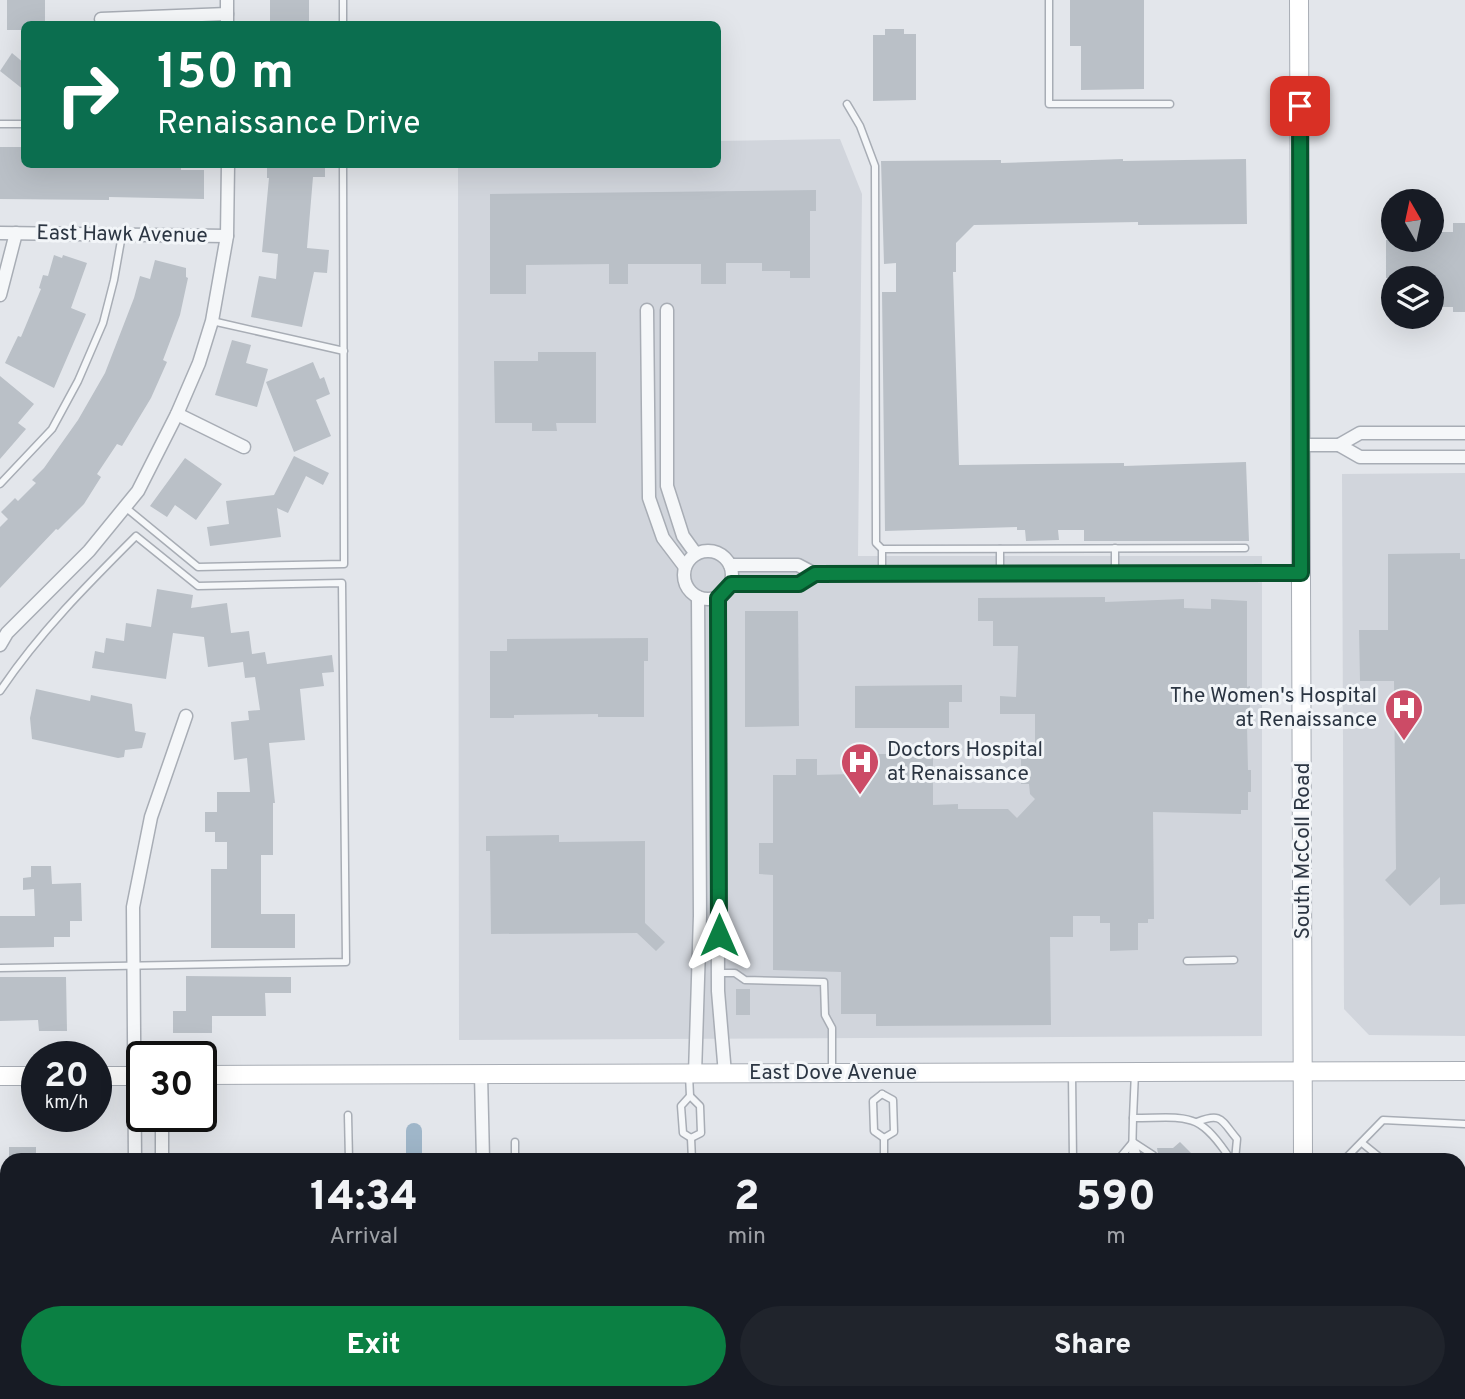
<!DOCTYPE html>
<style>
body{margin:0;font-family:Overpass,sans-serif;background:#20242c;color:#f1f3f6;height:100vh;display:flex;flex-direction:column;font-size:26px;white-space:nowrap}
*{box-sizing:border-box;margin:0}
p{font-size:23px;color:#9ea1a6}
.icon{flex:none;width:38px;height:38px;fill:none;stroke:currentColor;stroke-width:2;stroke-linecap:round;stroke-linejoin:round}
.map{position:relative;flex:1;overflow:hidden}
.sheet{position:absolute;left:0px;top:1153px;width:1466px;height:247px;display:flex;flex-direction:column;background:#171b24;border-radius:21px 21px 0 0;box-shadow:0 7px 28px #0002}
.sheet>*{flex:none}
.banner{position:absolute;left:21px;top:21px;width:700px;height:147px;border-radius:10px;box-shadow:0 7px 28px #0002;background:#0b6e4f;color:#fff;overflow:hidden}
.needle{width:46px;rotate:351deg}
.fabs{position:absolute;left:1381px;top:189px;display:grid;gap:14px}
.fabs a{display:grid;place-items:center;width:63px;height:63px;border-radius:50%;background:#171b24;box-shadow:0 7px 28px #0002;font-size:35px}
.speed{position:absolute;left:21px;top:1041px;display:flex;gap:14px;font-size:35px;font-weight:700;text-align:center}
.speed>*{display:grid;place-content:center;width:91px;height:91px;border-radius:50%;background:#171b24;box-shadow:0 7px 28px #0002;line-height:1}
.speed small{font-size:18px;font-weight:400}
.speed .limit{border:4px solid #111;border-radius:10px;background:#fff;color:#111}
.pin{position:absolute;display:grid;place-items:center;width:60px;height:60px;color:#fff;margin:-30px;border-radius:14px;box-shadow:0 4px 10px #0006}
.me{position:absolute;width:77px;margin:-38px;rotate:0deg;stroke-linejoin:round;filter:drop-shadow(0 0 5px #0008)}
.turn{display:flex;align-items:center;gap:24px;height:147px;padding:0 21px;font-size:32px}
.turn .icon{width:91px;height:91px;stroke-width:2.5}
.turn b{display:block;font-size:49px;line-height:60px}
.eta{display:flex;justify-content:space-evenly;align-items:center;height:119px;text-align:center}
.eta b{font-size:42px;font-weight:800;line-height:49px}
.button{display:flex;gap:14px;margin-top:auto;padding:14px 21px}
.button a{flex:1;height:80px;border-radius:42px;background:#0b8043;color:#fff;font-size:28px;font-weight:800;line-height:80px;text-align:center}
.button a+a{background:#20242c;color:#f1f3f6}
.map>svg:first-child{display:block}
.built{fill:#d1d5dc}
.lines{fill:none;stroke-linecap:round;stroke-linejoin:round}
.canal{stroke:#9fb6c9;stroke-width:16}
.building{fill:#bac0c7}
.lane-casing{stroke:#a8adb5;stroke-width:9}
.street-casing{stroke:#a8adb5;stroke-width:15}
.secondary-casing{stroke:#a8adb5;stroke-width:20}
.lane{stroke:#f5f7f9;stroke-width:6}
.street{stroke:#f5f7f9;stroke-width:12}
.secondary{stroke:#fff;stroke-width:18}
.route-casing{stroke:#07532c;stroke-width:18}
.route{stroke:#0b8043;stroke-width:12}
.labels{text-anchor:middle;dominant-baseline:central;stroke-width:6;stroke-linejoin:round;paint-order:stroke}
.street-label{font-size:21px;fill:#2b3542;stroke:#f2f5f8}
.poi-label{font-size:21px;fill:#2b3542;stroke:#f2f5f8;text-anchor:end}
</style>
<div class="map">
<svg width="1465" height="1399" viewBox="0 0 1465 1399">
<rect width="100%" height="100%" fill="#e3e6eb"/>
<!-- built -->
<g class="built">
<path d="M840 139 862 194 858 556H1262V1036L459 1040 458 165 718 164V141Z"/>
<path d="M1465 473V1036L1369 1035 1344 1009 1342 474Z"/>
</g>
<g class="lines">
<!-- canal -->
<g class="canal">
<path d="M414 1131V1160"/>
<path d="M415 1393V1399"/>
</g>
</g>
<!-- building -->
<g class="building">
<path d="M7 0H45V24H24V30H7Z"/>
<rect x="270" y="0" width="39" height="24"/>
<path d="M1070 0H1144V89L1081 90V46H1070Z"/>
<path d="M885 29H904V34H916V100L873 101V35H885Z"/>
<path d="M12 53 24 63V90L0 71Z"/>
<path d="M0 147H24V164H181V170H204V199L109 197V200L0 199Z"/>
<path d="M1123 159V161L1246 159 1247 224 1138 225V222L974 225 956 243V272H953L959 465 1124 463V466L1246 462 1249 541H1084V530H1058L1059 540 1026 541 1025 530H1017V527L885 531 882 292H896V263L884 264 881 161 1001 160V163Z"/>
<path d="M267 164H325V177H313L307 248 329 250 327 273 314 272 302 327 251 317 259 276 276 279 278 254 262 252 269 178H267Z"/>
<path d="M816 190V211H810V278H790V271H762V263H726V284H701V264H628V284H609V264L526 265V294H490V194Z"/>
<path d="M1453 223H1465V312H1453V307H1432V278H1386V240H1432V232H1453Z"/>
<path d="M54 255 62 258 63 255 87 263 71 308 86 314 54 388 5 363 18 336 21 337 41 289 39 288 43 275 48 276Z"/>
<path d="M155 260 186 268V277L188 278 180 315 163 360 167 362 151 398 122 446 117 444 97 474 101 477 84 504 58 530 56 529 0 588V527L8 519 1 512 15 498 18 501 36 483 32 480 44 468 78 420 105 373 134 298 140 276 150 279Z"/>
<path d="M232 340 251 345 246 363 268 369 257 407 215 395Z"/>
<path d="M538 352H596V423H556L557 431H532V423H495L494 361H538Z"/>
<path d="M313 362 320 379 324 377 330 394 316 400 331 436 294 452 266 382Z"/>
<path d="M0 376 34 404 18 423 26 429 0 459Z"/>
<path d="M294 456 329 473 323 485 306 476 288 513 277 508 281 537 210 546 207 527 229 524 226 501 274 495Z"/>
<path d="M185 458 222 484 196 520 175 505 167 517 150 506Z"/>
<path d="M1460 553V559H1465V904L1440 905V877L1410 906 1385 880 1396 869 1394 681H1360L1359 630H1388V554Z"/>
<path d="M157 589 193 595 191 608 227 603 231 633 249 631 252 654 265 652 267 664 332 655 334 672 322 673 324 686 300 689 305 740 269 743 275 803H273V855H261V914H295V948H211V869H227V842H215V832H205V812H217V792H250L247 758 234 760 231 722 249 720 248 711 260 710 255 677 245 678 243 662 208 667 204 637 173 633 166 679 92 668 95 651 104 653 106 638 124 641 126 623 151 627Z"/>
<path d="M1105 597V602L1184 599V608L1211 609V599L1247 601V687L1250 686V727L1247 726 1248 770H1251V792H1248V810H1241V814L1153 812 1154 919H1148V923H1138V950L1110 951V923H1100V916H1073V937H1050L1051 1025 876 1026V1014H841V972L773 970V875L759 874V843H773V775H796V759H817V775L852 774V754H933V805L958 804V809H1008L1017 818 1035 799 1030 794 1029 784H1021V746H1035V714H1000V696L1016 697 1018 646H993V621H978V598Z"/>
<path d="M745 611H798L799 726 745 727Z"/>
<path d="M648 638V661H644V717H598V714L514 715V718H490V651H507V639Z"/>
<path d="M962 685V702H949V728H855V686Z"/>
<path d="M36 689 90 701 91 695 132 704 135 731 146 733 142 748 125 750 124 757 118 758 32 739 30 718Z"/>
<path d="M559 835V842L645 841V923L665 942 656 951 637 933 491 934 490 851H486V836Z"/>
<path d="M31 866H51L52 884 81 883 82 921H70V937H54V947L0 948V916H35L34 889 23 890V878L31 877Z"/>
<path d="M186 976 291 977V993H265L266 1016H212V1033H173V1011H186Z"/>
<path d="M0 977H66L67 1031H39L38 1020 0 1021Z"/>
<rect x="736" y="989" width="14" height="26"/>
<path d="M1180 1142 1198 1160H1159L1157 1148H1173Z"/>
<rect x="9" y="1147" width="27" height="13"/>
</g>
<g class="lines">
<defs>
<g id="lane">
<path d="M343 0V24"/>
<path d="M1049 0V104H1170"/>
<path d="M847 104 860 126 875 166 876 543 882 549 1245 548"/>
<path d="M0 124H24"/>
<path d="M212 321 344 351"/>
<path d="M0 484 52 429 78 381 103 323 114 280 122 235"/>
<path d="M125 507 198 567 344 564 343 164"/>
<path d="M1115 548V574"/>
<path d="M882 549V575"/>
<path d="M1000 574V549"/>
<path d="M0 691C39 633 87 585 136 536L198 586 342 583 346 962 0 968"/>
<path d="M1187 961 1234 960"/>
<path d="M719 973H735L745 980 824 982 825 1015 832 1028V1072"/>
<path d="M1135 1072 1133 1118C1189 1118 1198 1110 1231 1160"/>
<path d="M689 1075 690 1096 681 1106 683 1133 691 1138"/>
<path d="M1072 1075 1073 1160"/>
<path d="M882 1094 893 1100 894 1132 884 1138"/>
<path d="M882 1094 873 1101 874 1131 884 1138"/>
<path d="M690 1096 700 1106 701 1133 691 1138"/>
<path d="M348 1115 349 1160"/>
<path d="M1197 1122C1222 1112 1221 1120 1237 1139L1235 1160"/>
<path d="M691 1138 692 1160"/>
<path d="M884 1138V1160"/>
<path d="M1133 1142 1153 1155V1160"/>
<path d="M1362 1143 1383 1160"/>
<path d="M1135 1147 1139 1160"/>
<path d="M515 1160V1142"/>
<path d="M1118 1160 1133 1142"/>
<path d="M1132 1160 1133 1118"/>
<path d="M1344 1160 1383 1120 1465 1124"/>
<path d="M1460 1181 1465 1184"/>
<path d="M1236 1393V1399"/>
<path d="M349 1399V1393"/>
<path d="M1075 1399V1393"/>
<path d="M1186 1399V1393"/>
<path d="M1463 1399 1462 1283H1465"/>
</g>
<g id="street">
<path d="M227 0V24"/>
<path d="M101 19 227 14"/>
<path d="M0 233 227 236"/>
<path d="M0 295 16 233"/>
<path d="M647 310 649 498 663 538 685 567"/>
<path d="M667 310V486L683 536 696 554"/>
<path d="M177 414 244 447"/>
<path d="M1465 433H1360L1339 445 1360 457H1465"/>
<path d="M1301 445H1339"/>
<circle cx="708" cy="575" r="24"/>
<path d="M730 565H798L815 574 799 584H731"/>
<path d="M815 574 1302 573"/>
<path d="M717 598 718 991 725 1074"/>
<path d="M0 645 7 633 89 551 138 491 177 414 199 363 212 321 227 236 228 164"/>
<path d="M481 1074 483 1160"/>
<path d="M695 1074 700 916 698 597"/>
<path d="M162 1116V1160"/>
<path d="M135 1160 133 907 151 817 186 716"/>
<path d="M136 1393V1399"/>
<path d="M163 1393V1399"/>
<path d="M484 1399V1393"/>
</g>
<g id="secondary">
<path d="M1299 0 1303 1160"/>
<path d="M201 1075 1465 1071"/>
<path d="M0 1076H37"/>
<path d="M96 1076H142"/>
<path d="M1304 1393V1399"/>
</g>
</defs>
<!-- lane casing -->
<use href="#lane" class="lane-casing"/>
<!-- street casing -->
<use href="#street" class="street-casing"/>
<!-- secondary casing -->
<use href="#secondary" class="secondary-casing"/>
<!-- lane -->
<use href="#lane" class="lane"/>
<!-- street -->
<use href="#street" class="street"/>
<!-- secondary -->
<use href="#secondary" class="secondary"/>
</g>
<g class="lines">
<defs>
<path id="route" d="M719 935 718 598 731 584H799L815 574 1301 573 1300 106"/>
</defs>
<!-- route casing -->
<use href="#route" class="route-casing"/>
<!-- route -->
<use href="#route" class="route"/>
</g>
<!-- icons -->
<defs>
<symbol id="hospital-pin" viewBox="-11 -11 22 30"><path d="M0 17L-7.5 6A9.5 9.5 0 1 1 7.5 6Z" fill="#cc4b66" stroke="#f2f5f8"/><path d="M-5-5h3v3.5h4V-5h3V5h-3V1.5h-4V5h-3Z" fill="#fff"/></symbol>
</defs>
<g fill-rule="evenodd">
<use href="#hospital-pin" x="1382" y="686" width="44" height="60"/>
<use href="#hospital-pin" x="838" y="740" width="44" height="60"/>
</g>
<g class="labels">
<!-- street labels -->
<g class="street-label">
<text transform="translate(122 235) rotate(1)">East Hawk Avenue</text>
<text transform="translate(1303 851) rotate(-90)">South McColl Road</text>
<text x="833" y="1073">East Dove Avenue</text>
</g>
<!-- poi labels -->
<g class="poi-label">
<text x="1377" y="696">The Women's Hospital<tspan x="1377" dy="24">at Renaissance</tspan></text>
<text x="887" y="750" text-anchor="start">Doctors Hospital<tspan x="887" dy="24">at Renaissance</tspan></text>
</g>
</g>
</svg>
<div class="fabs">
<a><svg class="needle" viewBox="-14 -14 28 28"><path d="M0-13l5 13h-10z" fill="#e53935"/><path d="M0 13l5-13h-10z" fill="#9ea1a6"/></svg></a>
<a><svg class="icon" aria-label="layers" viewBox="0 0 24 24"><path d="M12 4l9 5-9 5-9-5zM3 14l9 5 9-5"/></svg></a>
</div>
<div class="speed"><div>20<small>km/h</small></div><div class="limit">30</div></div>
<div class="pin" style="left:1300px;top:106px;background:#d93025"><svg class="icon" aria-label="arrive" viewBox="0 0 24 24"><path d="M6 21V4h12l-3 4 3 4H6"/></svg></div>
<svg class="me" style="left:719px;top:935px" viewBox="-20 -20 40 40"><path d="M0-17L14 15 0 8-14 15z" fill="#0b8043" stroke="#fff" stroke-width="4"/></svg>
<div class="banner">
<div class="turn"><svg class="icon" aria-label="right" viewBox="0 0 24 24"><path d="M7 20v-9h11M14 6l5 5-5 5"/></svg><div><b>150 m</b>Renaissance Drive</div></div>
</div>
<section class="sheet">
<div class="eta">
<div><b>14:34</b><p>Arrival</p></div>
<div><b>2</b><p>min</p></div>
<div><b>590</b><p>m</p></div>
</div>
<div class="button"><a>Exit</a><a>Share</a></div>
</section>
</div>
